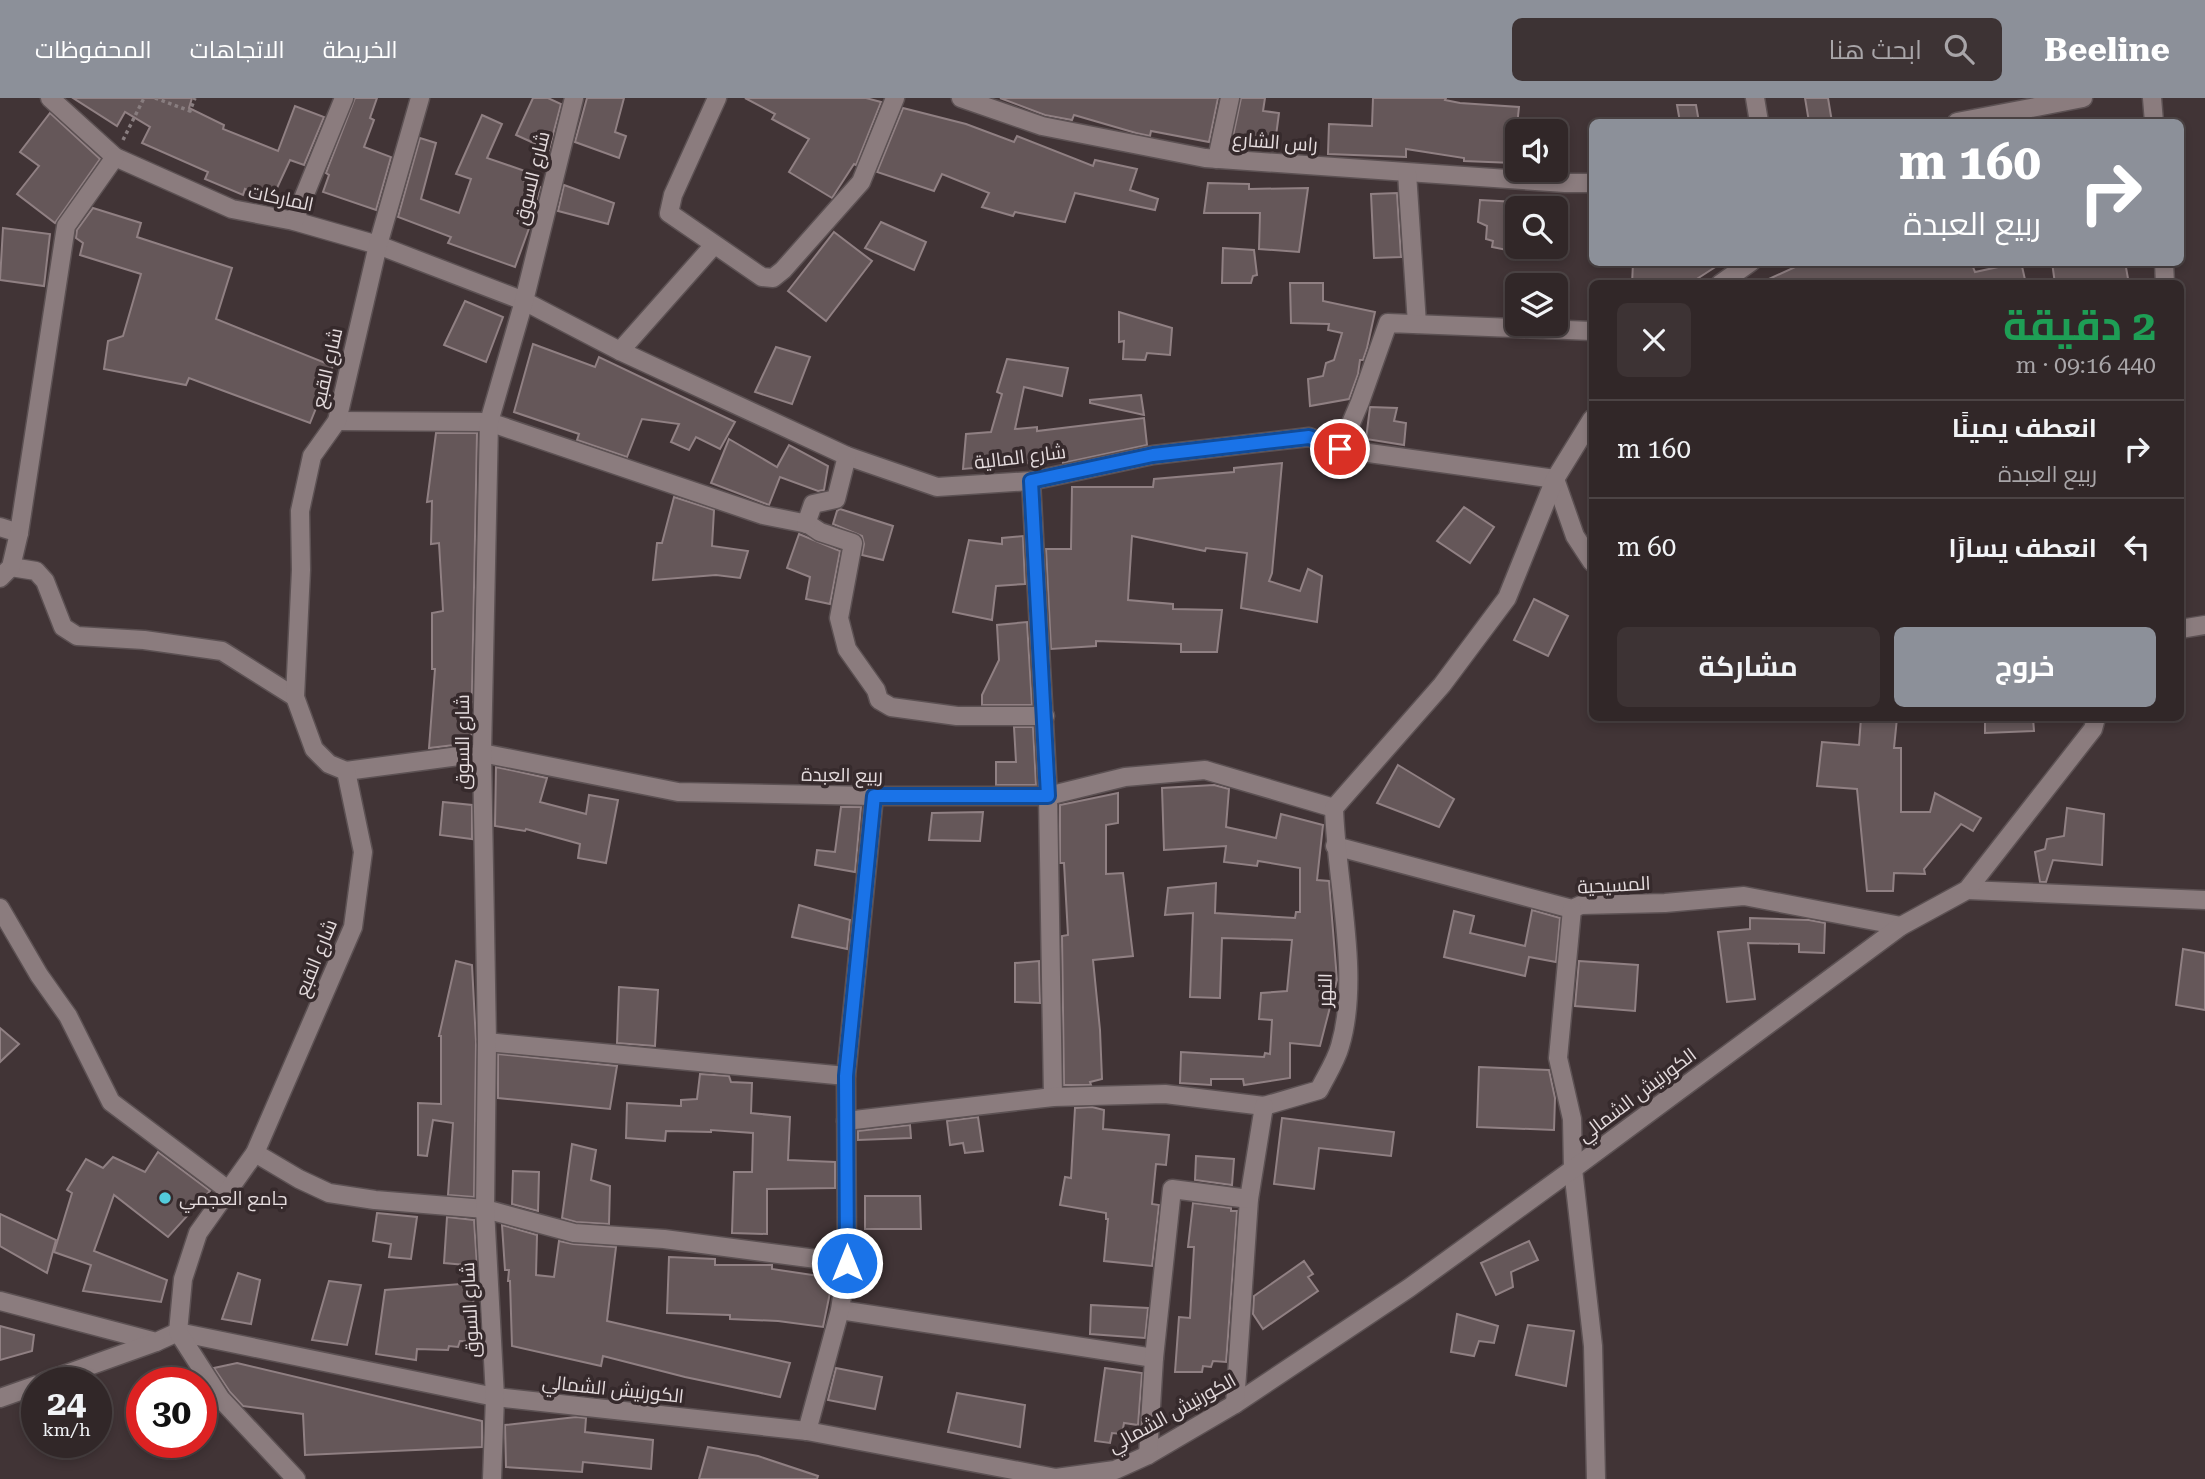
<!DOCTYPE html>
<html lang="ar">
<meta charset="utf-8">
<style>
body{margin:0;font-family:"Roboto Serif",Cairo,serif;background:#3d3334;color:#f1f3f6;direction:rtl;height:100vh;display:flex;flex-direction:column;font-size:26px;white-space:nowrap}
*{box-sizing:border-box;margin:0}
p{font-size:23px;color:#a8a5a8}
.icon{flex:none;width:38px;height:38px;fill:none;stroke:currentColor;stroke-width:2;stroke-linecap:round;stroke-linejoin:round}
.map{position:relative;flex:1;overflow:hidden;direction:ltr}
.sheet{position:absolute;left:1589px;top:182px;width:595px;height:441px;display:flex;flex-direction:column;background:#312728;border-radius:10px;box-shadow:0 4px 10px #0003,0 0 0 2px #4c4445;direction:rtl}
.sheet>*{flex:none}
.top-card{position:absolute;left:1589px;top:21px;width:595px;height:147px;border-radius:10px;box-shadow:0 4px 10px #0003,0 0 0 2px #4c4445;direction:rtl;background:#8c9099;color:#fff;overflow:hidden}
.buttons{position:absolute;left:1505px;top:21px;display:grid;gap:14px}
.buttons a{display:grid;place-items:center;width:63px;height:63px;border-radius:10px;background:#312728;box-shadow:0 4px 10px #0003,0 0 0 2px #4c4445;font-size:35px}
.speed{position:absolute;left:21px;top:1269px;display:flex;gap:14px;font-size:35px;font-weight:700;text-align:center}
.speed>*{display:grid;place-content:center;width:91px;height:91px;border-radius:50%;background:#312728;box-shadow:0 4px 10px #0003,0 0 0 2px #4c4445;line-height:1}
.speed small{font-size:18px;font-weight:400}
.speed .limit{border:10px solid #d22;background:#fff;color:#111}
.pin{position:absolute;display:grid;place-items:center;width:60px;height:60px;color:#fff;margin:-30px;border:4px solid #fff;border-radius:50%;box-shadow:0 2px 7px #0007}
.me{position:absolute;width:77px;margin:-38px;rotate:0deg;stroke-linejoin:round;filter:drop-shadow(0 0 5px #0008)}
.turn{display:flex;align-items:center;gap:24px;height:147px;padding:0 28px;font-size:32px}
.turn .icon{width:91px;height:91px;stroke-width:2.5}
.turn b{display:block;font-size:49px;line-height:60px}
.round{display:grid;place-items:center;flex:none;width:74px;height:74px;border-radius:10px;background:#3d3334}
.summary{display:flex;align-items:center;justify-content:space-between;height:119px;padding:0 28px}
h1{font-size:42px;font-weight:700;line-height:52px;color:#1e9e55}
.action{display:flex;gap:14px;margin-top:auto;padding:14px 28px}
.action a{flex:1;height:80px;border-radius:10px;background:#8c9099;color:#fff;font-size:28px;font-weight:700;line-height:80px;text-align:center}
.action a+a{background:#3d3334;color:#f1f3f6}
ul{padding:0;list-style:none}
li{display:flex;align-items:center;gap:21px;height:98px;padding:0 28px;border-top:2px solid #4c4445}
li div{flex:1}
li b{display:block;font-size:26px}
li em{font-style:normal}
header{display:flex;align-items:center;gap:42px;box-sizing:border-box;height:98px;padding:0 35px;background:#8c9099;color:#fff}
header strong{font-size:33px}
nav{display:flex;gap:38px;margin-inline-start:auto;font-size:24px}
.search{width:490px;height:63px;background:#3d3334;display:flex;align-items:center;gap:18px;box-sizing:border-box;padding:0 24px;border-radius:10px;color:#a8a5a8;font-size:26px}
.map>svg:first-child{display:block}
.building{fill:#655759;stroke:#908083;stroke-width:2}
.lines{fill:none;stroke-linecap:round;stroke-linejoin:round}
.minor-casing{stroke:#5c5153;stroke-width:21}
.path{stroke:#887d7f;stroke-width:3.5;stroke-dasharray:3.5 3.5;stroke-linecap:butt}
.minor{stroke:#8b7c7e;stroke-width:18}
.route-casing{stroke:#114b97;stroke-width:18}
.route{stroke:#1a73e8;stroke-width:12}
.poi-dot{fill:#53cbdb;stroke:#362a2c;stroke-width:2.5}
.labels{text-anchor:middle;dominant-baseline:central;stroke-width:7;stroke-linejoin:round;paint-order:stroke}
.street-label{font-size:19px;fill:#e5dcde;stroke:#362a2c}
.poi-label{font-size:19px;fill:#e5dcde;stroke:#362a2c;text-anchor:start}
</style>
<header>
<strong>Beeline</strong>
<div class="search"><svg class="icon" aria-label="search" viewBox="0 0 24 24"><circle cx="10" cy="10" r="6"/><path d="M15 15l6 6"/></svg>ابحث هنا</div>
<nav><a>الخريطة</a><a>الاتجاهات</a><a>المحفوظات</a></nav>
</header>
<div class="map">
<svg width="2205" height="1381" viewBox="0 0 2205 1381">
<rect width="100%" height="100%" fill="#413436"/>
<!-- building -->
<g class="building">
<path d="M73 0H192L189 10 224 27 223 31 278 53 295 8 324 19 304 67 290 62 271 103 245 91 243 97 205 81 208 74 142 45 150 29 125 14 117 28Z"/>
<path d="M355 0H377L370 20 374 22 364 49 391 59 376 112 323 94 329 77 326 75Z"/>
<path d="M533 0H548L561 6 549 52 516 37Z"/>
<path d="M587 0H624L615 34 626 38 619 60 575 44Z"/>
<path d="M745 0H866L881 4 856 67 854 66 832 100 789 74 809 41 772 21 775 16Z"/>
<path d="M1000 0H1218L1209 44 1151 33 1150 38 1136 35 1074 17 1072 22 1045 17Z"/>
<path d="M1241 0H1265L1263 13 1279 15 1274 53 1231 48Z"/>
<path d="M1373 0H1446L1445 2 1460 5 1519 9 1513 65 1464 63V60L1406 51V59L1328 56 1329 26 1372 28Z"/>
<path d="M1805 0H1828L1832 24H1809Z"/>
<path d="M1677 7H1696L1699 24H1680Z"/>
<path d="M903 10 966 26 1014 44 1017 38 1093 68 1095 62 1137 71 1130 92 1158 101 1155 112 1075 95 1065 124 1015 114 1013 118 982 109 989 95 942 76 934 93 877 74Z"/>
<path d="M50 15 100 61 55 125 17 96 39 68 20 54Z"/>
<path d="M482 17 502 26 487 60 528 74 524 83 540 89 532 122 515 169 448 145 451 139 398 119 420 40 436 45 421 101 459 115 471 81 456 76Z"/>
<path d="M1208 85 1249 86V91L1308 90 1299 154 1259 151 1260 115H1204Z"/>
<path d="M564 87 614 105 608 126 558 113Z"/>
<path d="M1397 95 1401 159 1374 160 1371 96Z"/>
<path d="M1480 102 1517 104V154L1492 149 1493 143 1486 141 1487 128 1478 124Z"/>
<path d="M93 110 141 125 137 139 232 170 216 221 333 268 310 325 189 280 186 287 104 271 108 243 123 238 141 176 80 157 83 145 76 140 77 132Z"/>
<path d="M881 124 926 144 914 172 865 150Z"/>
<path d="M3 130 50 136 44 188 0 182Z"/>
<path d="M834 134 872 163 826 223 788 193Z"/>
<path d="M1223 150 1254 152 1257 177 1253 178 1251 185H1222Z"/>
<path d="M1670 164H1723L1689 186H1632L1633 165Z"/>
<path d="M1806 164H1971L1975 174 2021 164 2026 186H1758Z"/>
<path d="M2052 164H2125L2129 186H2055Z"/>
<path d="M1290 185H1323V203L1375 214 1367 250 1363 262H1360L1358 276 1349 301 1310 308 1308 281 1323 278 1326 265 1334 262 1342 235 1328 232 1329 226 1291 225Z"/>
<path d="M465 203 503 219 486 264 444 247Z"/>
<path d="M1119 214 1172 230 1170 257 1147 255 1145 262 1123 261 1124 243 1119 244Z"/>
<path d="M533 246 595 269 599 259 735 324 720 351 696 339 689 352 671 344 679 326 642 321 627 359 577 342 579 336 514 314Z"/>
<path d="M776 249 810 259 792 306 755 294Z"/>
<path d="M1007 261 1068 270 1062 298 1024 289 1015 331 1037 329V333L1144 320 1147 347 1063 365V362L963 371 966 336 991 334 1002 296 997 294Z"/>
<path d="M1141 297 1144 317 1090 305V302Z"/>
<path d="M1370 309 1397 310 1394 323 1406 325 1404 347 1366 341Z"/>
<path d="M436 335H477L471 645 429 650 435 571H432V515L443 513 439 445 431 446 432 403 427 404Z"/>
<path d="M729 341 777 369 789 347 828 368 824 392 818 393 780 379 769 407 711 385Z"/>
<path d="M1282 365 1272 475 1269 483 1300 493 1308 471 1322 478 1317 524 1241 510 1247 455 1206 450 1205 453 1132 438 1128 502 1173 506V511L1222 512 1217 554H1181V546L1096 543V548L1051 551 1046 451H1071L1072 389H1153L1154 381 1234 374V370Z"/>
<path d="M674 399 714 412 712 448 748 453 740 480 716 477 653 482 657 445H662Z"/>
<path d="M1464 409 1494 429 1470 465 1437 443Z"/>
<path d="M840 411 893 428 883 462 862 457 864 446 862 438 833 426 837 413Z"/>
<path d="M799 436 840 453 830 506 806 501 810 479 787 470Z"/>
<path d="M1023 438 1025 486 996 488 992 522 953 514 969 442 1002 446V440Z"/>
<path d="M1534 501 1568 518 1548 558 1514 542Z"/>
<path d="M1027 524 1032 607H982V597L999 562 997 527Z"/>
<path d="M1861 620H1897L1894 650H1901V714H1930L1935 695 1981 720 1973 733 1961 726 1924 771 1925 776 1894 775 1893 793H1867L1857 691 1817 688 1822 644 1859 647Z"/>
<path d="M1985 620H2033L2034 633 1985 635Z"/>
<path d="M1014 629H1033L1036 687H996V664H1016Z"/>
<path d="M1398 667 1454 701 1439 729 1377 705Z"/>
<path d="M496 669 547 680 540 704 586 716 589 697 618 702 606 765 578 760 580 746 526 731 525 733 495 728Z"/>
<path d="M1214 687 1229 691 1226 729 1276 740 1281 716 1323 727 1317 782 1329 783 1337 882 1320 948 1290 945V980L1244 987 1243 981H1211V987L1180 985 1181 954 1264 959 1265 955 1270 956 1272 922 1259 921 1261 895 1287 893 1292 842 1222 840 1220 900 1190 899 1193 815 1165 817 1168 790 1216 785 1215 815 1295 820 1296 814H1300V770L1258 763 1257 768 1224 764 1226 748 1164 752 1162 690Z"/>
<path d="M1118 695V725L1106 727V776L1123 775 1133 858 1093 862 1100 932 1102 981 1090 984 1091 987H1064L1062 838 1068 837 1064 765H1060V707Z"/>
<path d="M443 704 472 707V741L440 737Z"/>
<path d="M841 709H861L855 774 815 767 817 752 835 754Z"/>
<path d="M2067 710 2104 716 2102 767 2053 762 2046 784H2040L2035 754 2045 751 2047 741 2064 738Z"/>
<path d="M983 714 980 743 929 742 932 715Z"/>
<path d="M799 807 850 822 847 851 792 839Z"/>
<path d="M1532 812 1560 820 1556 864 1529 859 1525 878 1444 859 1454 813 1474 818 1470 835 1525 848Z"/>
<path d="M1750 820 1809 822 1825 825 1824 855 1799 854V846L1748 845 1755 901 1727 904 1718 834 1750 831Z"/>
<path d="M2183 851 2205 855V912L2176 907Z"/>
<path d="M456 863 472 867 476 944 474 1099 448 1097 453 1025 433 1022 427 1058 418 1057V1005L441 1006V938H439Z"/>
<path d="M1039 863 1040 905 1015 904V865Z"/>
<path d="M1579 863 1638 867 1635 913 1575 908Z"/>
<path d="M619 889 658 892 655 948 617 945Z"/>
<path d="M0 930 19 946 0 964Z"/>
<path d="M498 956 617 968 610 1011 498 1000Z"/>
<path d="M1479 969 1549 972 1555 1000 1554 1032 1477 1029Z"/>
<path d="M700 976 729 978 731 984 752 985 751 1015 790 1019 788 1062 835 1064V1090L767 1091V1136L732 1135 734 1074H752L753 1035 711 1032V1034L666 1033 665 1043 626 1040 627 1005 681 1008V1002L697 1001Z"/>
<path d="M1092 1009 1104 1012 1103 1031 1169 1037 1166 1067 1156 1066 1152 1106 1159 1107 1152 1168 1104 1163 1108 1121H1106V1115L1060 1107 1065 1079 1071 1080 1075 1010Z"/>
<path d="M978 1019 983 1053 965 1055 963 1045 950 1047 947 1023Z"/>
<path d="M1282 1020 1394 1034 1391 1058 1319 1050 1314 1091 1274 1086Z"/>
<path d="M910 1027 911 1040 858 1042V1033Z"/>
<path d="M572 1046 596 1052 591 1082 610 1088 609 1126 576 1124 562 1120Z"/>
<path d="M158 1054 210 1093 168 1139 114 1097 94 1153 167 1182 161 1204 83 1193 91 1167 54 1154 72 1095 67 1092 86 1061 103 1070 113 1059 145 1074Z"/>
<path d="M1196 1058 1234 1061 1232 1087 1195 1082Z"/>
<path d="M513 1073 539 1074 538 1113 512 1106Z"/>
<path d="M865 1098H920L921 1131H865Z"/>
<path d="M1193 1105 1231 1110V1113H1237L1227 1252 1226 1264 1213 1263 1211 1269 1203 1268 1202 1274H1175L1179 1219 1190 1220 1194 1149H1188Z"/>
<path d="M377 1115 417 1119 411 1161 389 1159 391 1146 373 1143Z"/>
<path d="M0 1116 56 1142 47 1175 0 1148Z"/>
<path d="M447 1119 474 1122 477 1168 444 1165Z"/>
<path d="M502 1127 537 1137 536 1177 554 1179 559 1143 573 1146 616 1149 607 1223 790 1265 780 1299 685 1279 603 1258 601 1268 512 1248 510 1183H508L509 1172H505Z"/>
<path d="M1529 1143 1538 1162 1511 1174 1513 1189 1496 1197 1481 1165Z"/>
<path d="M669 1159 715 1161V1167H772V1171L833 1180 823 1229 778 1223 730 1221V1217L667 1215Z"/>
<path d="M1304 1163 1313 1176 1308 1179 1318 1193 1263 1231 1253 1216 1254 1198Z"/>
<path d="M238 1175 260 1182 251 1226 222 1221Z"/>
<path d="M329 1183 361 1187 347 1247 312 1242Z"/>
<path d="M473 1185 474 1244 460 1243 458 1249 449 1248 448 1252 417 1251 416 1262 376 1256 385 1192Z"/>
<path d="M1091 1207 1148 1210 1145 1240 1090 1236Z"/>
<path d="M1457 1216 1498 1228 1494 1245 1479 1243 1474 1258 1451 1254Z"/>
<path d="M1528 1227 1574 1233 1566 1288 1516 1277Z"/>
<path d="M0 1228 34 1237 32 1253 0 1262Z"/>
<path d="M237 1265 482 1323V1349L305 1357 303 1316 243 1308 230 1294 214 1270Z"/>
<path d="M836 1270 882 1279 875 1311 828 1302Z"/>
<path d="M1105 1270 1142 1275 1138 1327 1124 1325 1122 1336 1112 1335 1110 1345 1095 1343Z"/>
<path d="M957 1295 1025 1307 1020 1349 948 1334Z"/>
<path d="M576 1319 586 1320 585 1334 653 1342 651 1371 583 1364 582 1374 506 1369 505 1327Z"/>
<path d="M708 1349 758 1358 818 1378 817 1381H699Z"/>
</g>
<g class="lines">
<defs>
<g id="minor">
<path d="M50 0 115 59 232 111 294 123 378 147 524 203 620 253 847 358 937 389 1031 383 1153 357 1309 339 1340 351 1555 381"/>
<path d="M717 0 673 97 669 115 762 179 773 180 783 172 861 84 895 0"/>
<path d="M961 0 1042 28 1205 60 1565 85H1592"/>
<path d="M1755 0 1759 24"/>
<path d="M2152 0 2154 24"/>
<path d="M1957 24 2083 0"/>
<path d="M1217 61 1230 0"/>
<path d="M1407 75 1417 226"/>
<path d="M294 123 344 0"/>
<path d="M2164 164 2165 186"/>
<path d="M1720 186 1751 164"/>
<path d="M620 253 714 147"/>
<path d="M337 323 489 324 763 417 808 426 820 434 853 445 839 520 847 551 876 592 879 602 891 609 957 618H1045"/>
<path d="M1340 351 1360 304 1388 225 1592 233"/>
<path d="M1555 381 1575 438 1592 464"/>
<path d="M1031 383 1048 698 1053 999"/>
<path d="M806 426 813 406 836 401 847 358"/>
<path d="M0 429 19 435"/>
<path d="M11 469 36 473 45 483 63 529 77 538 144 542 222 553 295 599"/>
<path d="M0 480 11 469 19 435 66 128 115 59"/>
<path d="M2180 531 2205 527"/>
<path d="M346 673 482 655 678 694 874 698H1048L1125 679 1205 672 1334 710"/>
<path d="M1335 748 1572 811 1581 807 1665 805 1744 798 1901 828"/>
<path d="M1967 792 2205 802"/>
<path d="M0 810 39 877 68 918 111 1004 228 1092"/>
<path d="M1572 811 1558 960 1572 1021 1573 1071 1593 1248 1596 1381"/>
<path d="M487 944 846 978"/>
<path d="M846 1023 1053 999 1165 996 1264 1008 1319 992C1326 978 1336 963 1340 948 1361 878 1336 784 1334 710L1442 587 1507 500 1555 381 1592 321"/>
<path d="M255 1055 299 1081 329 1095 375 1102 485 1111 574 1135 664 1141 847 1165"/>
<path d="M0 1203 156 1244 178 1234 495 1299 807 1333 1056 1380 1115 1372 1148 1357 1235 1306 1409 1190 1573 1071 1901 828 1967 792 2093 631 2096 620"/>
<path d="M840 1212 1154 1260"/>
<path d="M44 1284 156 1244"/>
<path d="M0 1300 37 1287"/>
<path d="M1235 1306 1249 1101 1264 1008"/>
<path d="M807 1333 840 1212 847 1165 846 978 874 698"/>
<path d="M1148 1357 1154 1260 1172 1091 1249 1101"/>
<path d="M296 1381 221 1301 178 1234 183 1181 198 1135 255 1055 353 829 363 754 346 673 329 666 314 651 295 599 301 472 300 413 312 358 337 323 378 147 420 0"/>
<path d="M492 1381 495 1299 485 1111 487 944 482 655 489 324 524 203 574 0"/>
</g>
</defs>
<!-- minor casing -->
<use href="#minor" class="minor-casing"/>
<!-- path -->
<g class="path">
<path d="M155 0 190 13 195 0"/>
<path d="M123 42 144 0"/>
</g>
<!-- minor -->
<use href="#minor" class="minor"/>
</g>
<g class="lines">
<defs>
<path id="route" d="M847 1165 846 978 874 698H1048L1031 383 1153 357 1309 339 1340 351"/>
</defs>
<!-- route casing -->
<use href="#route" class="route-casing"/>
<!-- route -->
<use href="#route" class="route"/>
</g>
<!-- markers -->
<circle class="poi-dot" cx="165" cy="1100" r="7"/>
<g class="labels">
<!-- street labels -->
<g class="street-label">
<text transform="translate(1275 44) rotate(4)">راس الشارع</text>
<text transform="translate(532 80) rotate(-76)">شارع السوق</text>
<text transform="translate(281 100) rotate(12)">الماركات</text>
<text transform="translate(327 270) rotate(-77)">شارع القبع</text>
<text transform="translate(1020 359) rotate(-7)">شارع المالية</text>
<text transform="translate(462 644) rotate(-90)">شارع السوق</text>
<text transform="translate(842 677) rotate(1)">ربيع العبدة</text>
<text transform="translate(1614 787) rotate(-3)">المسيحية</text>
<text transform="translate(316 860) rotate(-68)">شارع القبع</text>
<text transform="translate(1325 892) rotate(-89)">النهر</text>
<text transform="translate(1637 997) rotate(-37)">الكورنيش الشمالي</text>
<text transform="translate(470 1212) rotate(-93)">شارع السوق</text>
<text transform="translate(613 1291) rotate(6)">الكورنيش الشمالي</text>
<text transform="translate(1172 1315) rotate(-29)">الكورنيش الشمالي</text>
</g>
<!-- poi labels -->
<g class="poi-label">
<text x="179" y="1100">جامع العجمي</text>
</g>
</g>
</svg>
<div class="buttons">
<a><svg class="icon" aria-label="sound" viewBox="0 0 24 24"><path d="M4 9h4l5-4v14l-5-4H4zM17 9q2 3 0 6"/></svg></a>
<a><svg class="icon" aria-label="search" viewBox="0 0 24 24"><circle cx="10" cy="10" r="6"/><path d="M15 15l6 6"/></svg></a>
<a><svg class="icon" aria-label="layers" viewBox="0 0 24 24"><path d="M12 4l9 5-9 5-9-5zM3 14l9 5 9-5"/></svg></a>
</div>
<div class="speed"><div>24<small>km/h</small></div><div class="limit">30</div></div>
<div class="pin" style="left:1340px;top:351px;background:#d93025"><svg class="icon" aria-label="arrive" viewBox="0 0 24 24"><path d="M6 21V4h12l-3 4 3 4H6"/></svg></div>
<svg class="me" style="left:847px;top:1165px" viewBox="-20 -20 40 40"><circle r="17" fill="#1a73e8" stroke="#fff" stroke-width="3"/><path d="M0-11L8 9 0 5-8 9z" fill="#fff"/></svg>
<div class="top-card">
<div class="turn"><svg class="icon" aria-label="right" viewBox="0 0 24 24"><path d="M7 20v-9h11M14 6l5 5-5 5"/></svg><div><b>160 m</b>ربيع العبدة</div></div>
</div>
<section class="sheet">
<div class="summary"><div><h1>2 دقيقة</h1><p>440 m · 09:16</p></div><a class="round"><svg class="icon" aria-label="close" viewBox="0 0 24 24"><path d="M6 6l12 12M18 6L6 18"/></svg></a></div>
<ul>
<li><svg class="icon" aria-label="right" viewBox="0 0 24 24"><path d="M7 20v-9h11M14 6l5 5-5 5"/></svg><div><b>انعطف يمينًا</b><p>ربيع العبدة</p></div><em>160 m</em></li>
<li><svg class="icon" aria-label="left" viewBox="0 0 24 24"><path d="M17 20v-9H6M10 6l-5 5 5 5"/></svg><div><b>انعطف يسارًا</b></div><em>60 m</em></li>
</ul>
<div class="action"><a>خروج</a><a>مشاركة</a></div>
</section>
</div>
